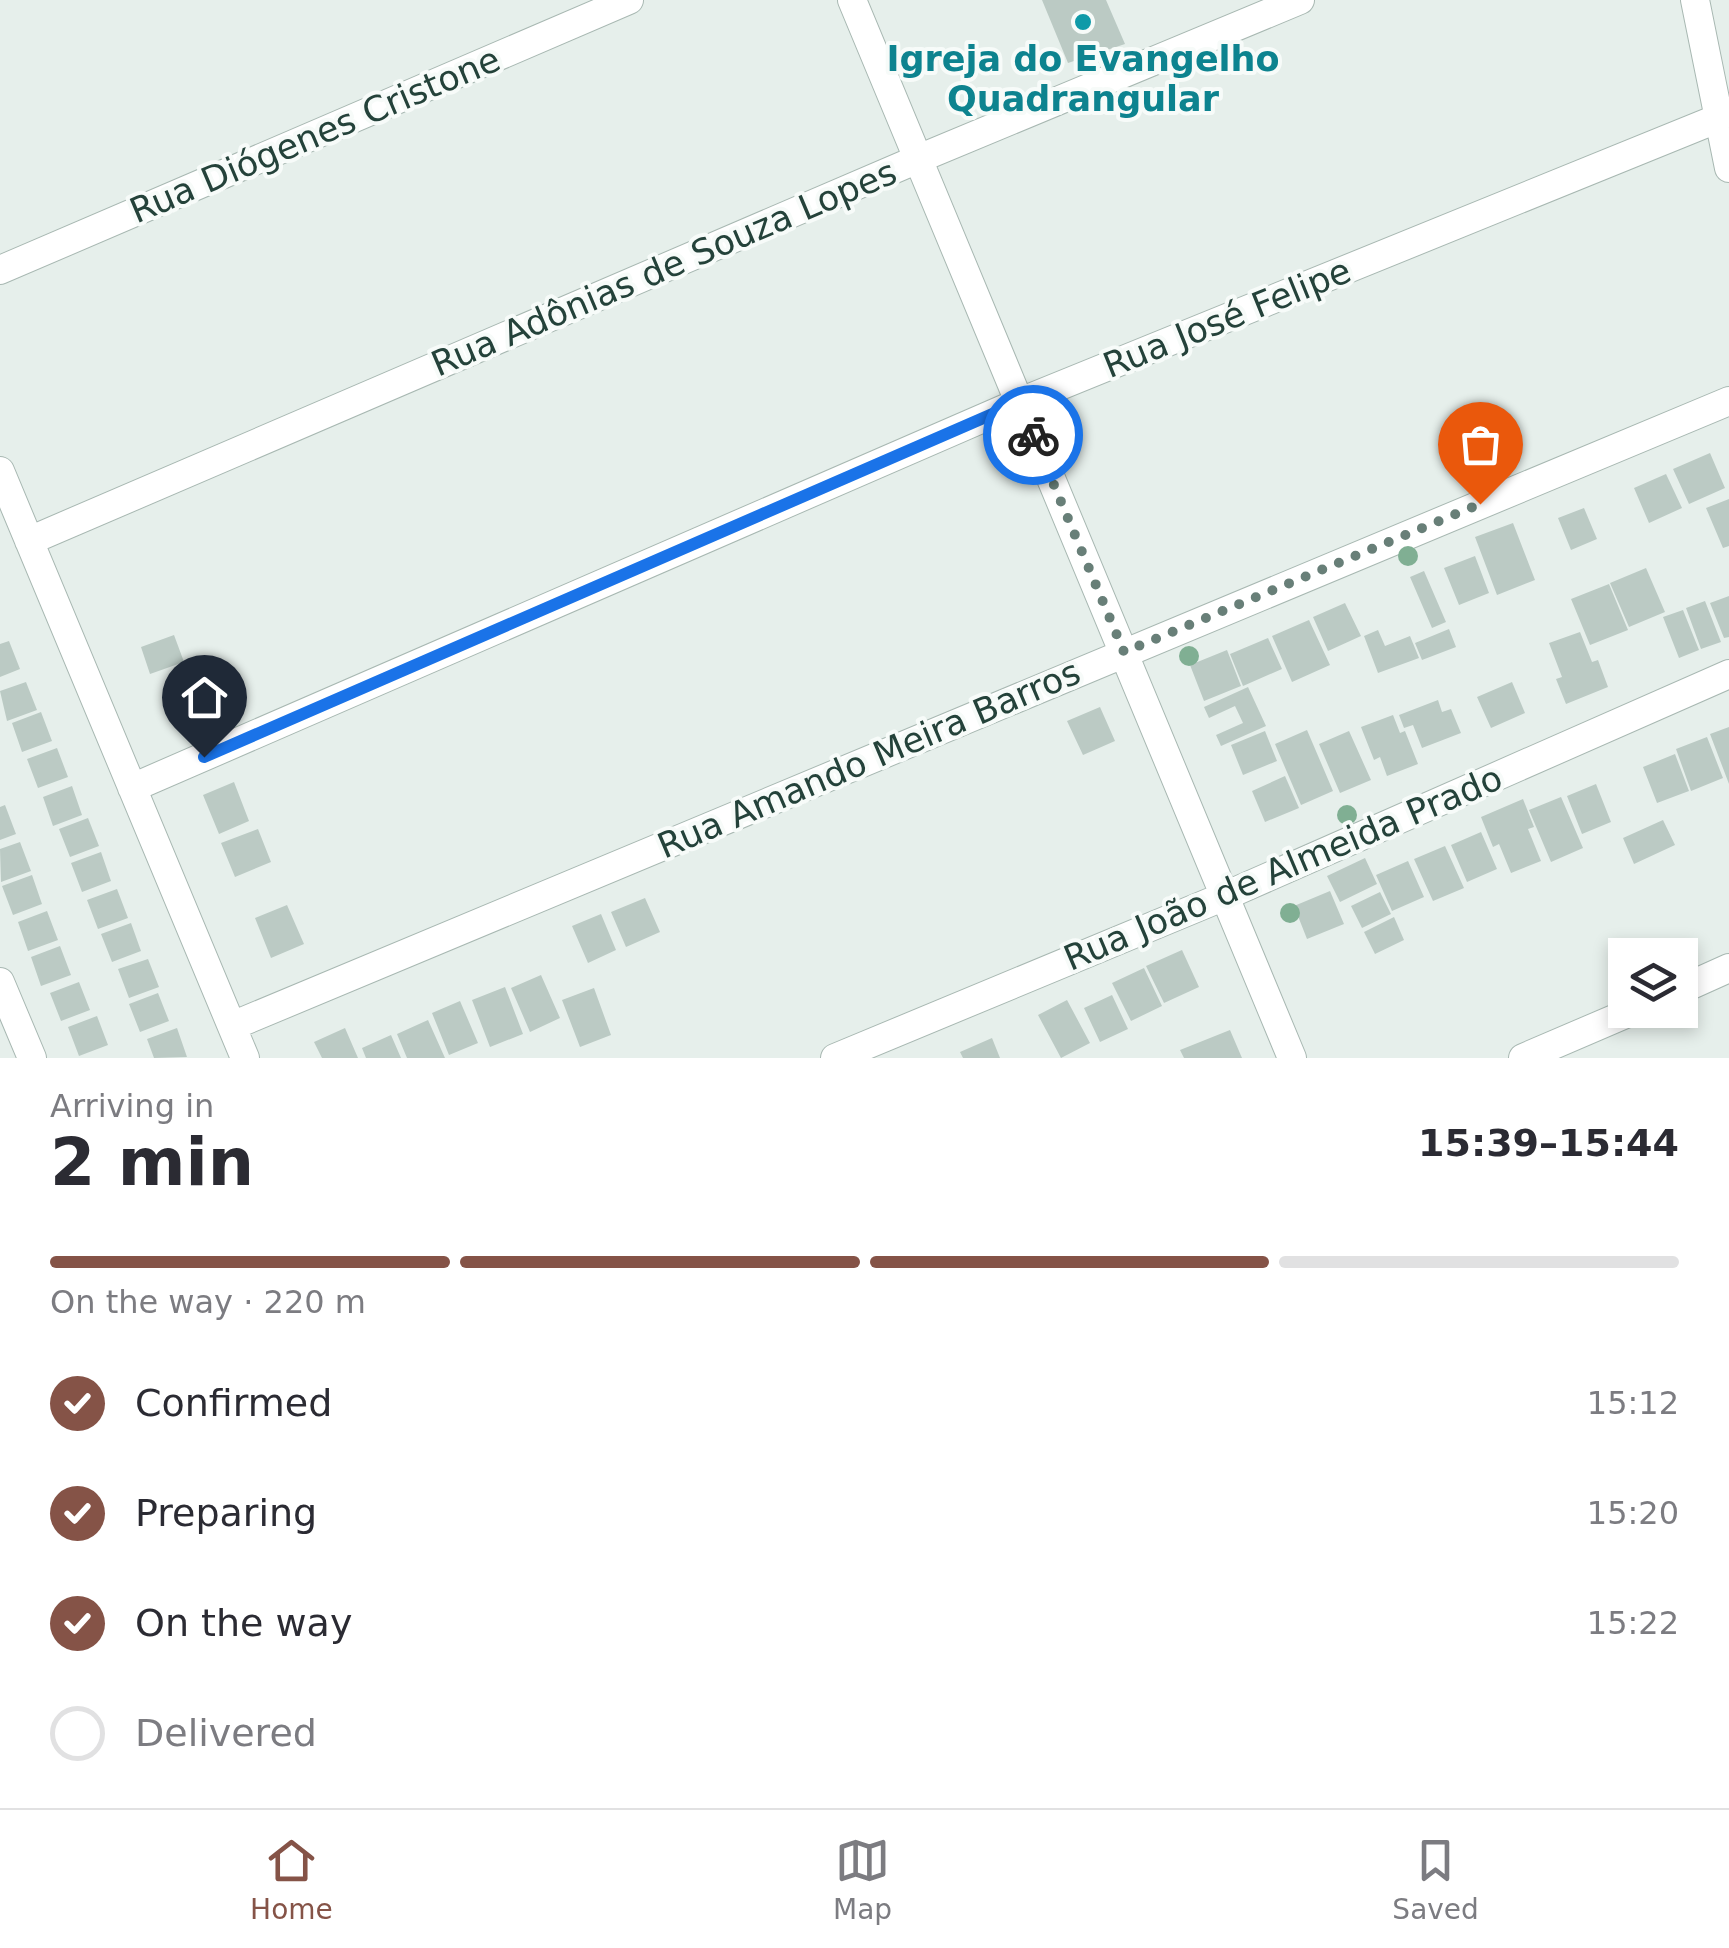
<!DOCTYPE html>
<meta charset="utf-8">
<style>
body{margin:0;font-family:"DejaVu Sans",sans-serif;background:#f7f7f7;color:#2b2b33;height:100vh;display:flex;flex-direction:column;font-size:38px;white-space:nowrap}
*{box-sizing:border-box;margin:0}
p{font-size:32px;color:#7c7c81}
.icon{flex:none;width:55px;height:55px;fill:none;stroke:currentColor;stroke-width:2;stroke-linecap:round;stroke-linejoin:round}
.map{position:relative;height:1058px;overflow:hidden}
.side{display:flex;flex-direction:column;background:#fff;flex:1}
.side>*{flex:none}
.fabs{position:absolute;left:1608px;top:938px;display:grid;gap:20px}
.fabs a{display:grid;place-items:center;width:90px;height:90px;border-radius:0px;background:#fff;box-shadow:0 5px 15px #0003;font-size:50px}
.pin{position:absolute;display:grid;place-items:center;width:85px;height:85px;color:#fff;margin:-102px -42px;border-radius:50% 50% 50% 0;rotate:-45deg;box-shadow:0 0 10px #0007}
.pin .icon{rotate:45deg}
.courier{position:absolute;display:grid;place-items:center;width:100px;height:100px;margin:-50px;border:8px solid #1a73e8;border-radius:50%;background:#fff;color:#222;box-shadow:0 2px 12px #0007}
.summary em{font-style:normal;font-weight:600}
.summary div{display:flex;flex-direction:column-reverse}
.summary{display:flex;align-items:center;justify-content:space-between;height:170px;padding:0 50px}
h1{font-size:65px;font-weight:600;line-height:75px}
.bar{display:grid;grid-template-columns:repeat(4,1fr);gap:15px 10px;align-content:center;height:120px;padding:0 50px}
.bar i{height:12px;border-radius:8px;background:#e1e1e2}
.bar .active{background:#855347}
.bar p{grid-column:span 4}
ol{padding:0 50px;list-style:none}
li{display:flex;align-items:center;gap:30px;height:110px}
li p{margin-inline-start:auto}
li .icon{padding:10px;border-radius:50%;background:#855347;color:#fff;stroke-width:4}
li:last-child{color:#7c7c81}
li i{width:55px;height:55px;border:5px solid #e1e1e2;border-radius:50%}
.dock{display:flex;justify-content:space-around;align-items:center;height:140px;border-top:2px solid #e1e1e2;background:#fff;font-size:28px;color:#7c7c81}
.dock a{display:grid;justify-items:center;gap:5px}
.dock .active{color:#855347}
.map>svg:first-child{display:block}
.building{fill:#bbcac4}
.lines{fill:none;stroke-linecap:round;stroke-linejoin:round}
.minor-casing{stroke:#a8b8b2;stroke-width:30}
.minor{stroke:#fff;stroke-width:28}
.tree{fill:#80af93}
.done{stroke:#687f78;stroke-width:10;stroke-dasharray:0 18}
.route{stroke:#1a73e8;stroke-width:12}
.culture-dot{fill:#0f9aa8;stroke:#f7fbf9;stroke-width:4}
.labels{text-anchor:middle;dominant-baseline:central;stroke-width:8;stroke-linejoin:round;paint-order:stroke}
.culture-label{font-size:35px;font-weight:bold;fill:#0d838f;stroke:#f7fbf9}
.street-label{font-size:35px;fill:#24423a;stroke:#f7fbf9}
</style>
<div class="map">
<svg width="1729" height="1058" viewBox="0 0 1729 1058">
<rect width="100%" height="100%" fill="#e6efeb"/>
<path class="building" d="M1042,0H1106L1125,44L1068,63Z
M1710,453L1725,488L1689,504L1673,469Z
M1666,474L1682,508L1649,523L1634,488Z
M1729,499V546L1723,548L1706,508Z
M1584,508L1597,539L1571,550L1558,518Z
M1513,523L1535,580L1497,595L1475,537Z
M1475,556L1489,593L1459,605L1444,568Z
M1646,568L1665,612L1629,627L1610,583Z
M1424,571L1446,622L1432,628L1410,577Z
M1609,584L1628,630L1590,645L1571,599Z
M1729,596V637L1724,638L1710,603Z
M1705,601L1721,642L1701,649L1686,608Z
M1345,603L1361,636L1328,651L1313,617Z
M1683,610L1699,650L1679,658L1663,617Z
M1309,620L1330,665L1292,682L1272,636Z
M1449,629L1456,647L1422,660L1415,643Z
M1378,630L1385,646L1410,636L1419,658L1378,673L1364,636Z
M1580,632L1592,662L1598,660L1608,687L1566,704L1556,679L1562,677L1549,643Z
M174,635L184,662L150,674L141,647Z
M1268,638L1282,669L1243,686L1230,654Z
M9,641L20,669L0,677V644Z
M1227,650L1241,686L1204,701L1190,665Z
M26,682L37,710L7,721L0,691Z
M1512,682L1525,713L1491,728L1477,697Z
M1248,687L1266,726L1221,746L1216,735L1243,723L1235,706L1209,718L1204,707Z
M1438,700L1442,712L1451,709L1461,733L1422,748L1413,725L1404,728L1399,715Z
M1100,707L1115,741L1083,755L1067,721Z
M41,712L52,741L22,752L12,723Z
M1393,715L1400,733L1405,731L1418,764L1387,776L1380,757L1374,760L1361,727Z
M1729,727V784L1710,734Z
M1307,730L1333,791L1301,805L1275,744Z
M1265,731L1277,761L1243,775L1231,745Z
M1349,731L1371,780L1340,793L1319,744Z
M1707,737L1723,778L1691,791L1676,749Z
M57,748L68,777L38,788L27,759Z
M1675,754L1689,791L1657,803L1643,767Z
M1285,776L1299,808L1265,822L1252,791Z
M234,782L249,821L219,834L203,795Z
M1596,784L1611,822L1582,834L1567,796Z
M72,786L82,815L53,826L43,797Z
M1561,797L1583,848L1551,862L1529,810Z
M1523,799L1534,827L1528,829L1541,861L1511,873L1499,844L1493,847L1481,817Z
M5,805L16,834L0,840V807Z
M88,818L99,846L70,857L59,829Z
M1663,820L1675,845L1634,864L1623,838Z
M258,829L271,862L235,877L221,843Z
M1481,832L1497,869L1467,882L1451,845Z
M20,842L31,871L1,882L0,849Z
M1445,846L1464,888L1433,901L1414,859Z
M101,852L111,881L82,892L71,863Z
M1365,858L1377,884L1340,902L1327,876Z
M1408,861L1424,897L1392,911L1376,875Z
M32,875L42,904L13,915L2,886Z
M117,889L128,918L98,929L87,900Z
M1330,891L1344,924L1307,939L1294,906Z
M1380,892L1391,914L1362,928L1351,906Z
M645,898L660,932L626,947L611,912Z
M287,905L304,944L271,958L255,918Z
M47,911L58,940L28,951L18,922Z
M601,914L616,950L588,963L572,926Z
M1394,917L1404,940L1375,954L1364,932Z
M131,923L141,951L112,962L101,934Z
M60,946L71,975L41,986L31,957Z
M1182,950L1199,987L1164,1003L1146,966Z
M148,959L159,987L129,998L118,969Z
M1144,968L1162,1006L1131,1021L1112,983Z
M541,975L560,1018L530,1032L511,988Z
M79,982L90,1010L61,1021L50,993Z
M505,987L523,1034L490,1047L472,1000Z
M594,988L611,1035L580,1047L562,1000Z
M158,993L169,1021L140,1032L129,1004Z
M1112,995L1128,1029L1100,1042L1084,1008Z
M1067,1000L1090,1043L1061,1058L1038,1015Z
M460,1001L478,1043L449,1055L432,1013Z
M97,1016L108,1045L79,1056L68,1027Z
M428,1020L445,1058H407L397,1034Z
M177,1028L187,1057L154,1058L147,1039Z
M345,1028L358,1058H322L314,1042Z
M1230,1030L1242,1058H1184L1180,1050Z
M391,1035L401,1058H366L362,1048Z
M992,1038L1000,1058H963L960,1052Z"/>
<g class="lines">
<g class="minor-casing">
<path id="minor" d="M852,0L1292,1058
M1695,0L1729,168
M0,270L629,0
M0,471L245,1058
M29,541L918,159L1300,0
M132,788L1020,402L1719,118
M0,982L32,1058
M1680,990L1729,968
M232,1026L1729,401
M835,1058L1225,896L1729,674
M1523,1058L1635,1010"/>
</g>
<use href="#minor" class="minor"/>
</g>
<g class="tree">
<circle cx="1408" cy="556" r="10"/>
<circle cx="1189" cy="656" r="10"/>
<circle cx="1347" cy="815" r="10"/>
<circle cx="1290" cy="913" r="10"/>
</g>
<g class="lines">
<path class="done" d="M1033,435L1124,652L1480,504"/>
<path class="route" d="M204,757L1020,402L1033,435"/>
</g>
<circle class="culture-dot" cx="1083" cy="22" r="10"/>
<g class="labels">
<g class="culture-label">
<text x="1083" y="59">Igreja do Evangelho<tspan x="1083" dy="40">Quadrangular</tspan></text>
</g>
<g class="street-label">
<text transform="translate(315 135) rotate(-23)">Rua Diógenes Cristone</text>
<text transform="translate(664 268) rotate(-23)">Rua Adônias de Souza Lopes</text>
<text transform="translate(1227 318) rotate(-22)">Rua José Felipe</text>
<text transform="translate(869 759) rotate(-23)">Rua Amando Meira Barros</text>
<text transform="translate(1283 868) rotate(-23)">Rua João de Almeida Prado</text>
</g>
</g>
</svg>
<div class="fabs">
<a><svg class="icon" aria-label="layers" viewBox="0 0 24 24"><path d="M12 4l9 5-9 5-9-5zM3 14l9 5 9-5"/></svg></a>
</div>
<div class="pin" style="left:1480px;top:504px;background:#ea580c"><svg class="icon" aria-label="bag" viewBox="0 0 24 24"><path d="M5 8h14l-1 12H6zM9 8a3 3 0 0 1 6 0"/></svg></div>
<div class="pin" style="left:204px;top:757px;background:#1f2937"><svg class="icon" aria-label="home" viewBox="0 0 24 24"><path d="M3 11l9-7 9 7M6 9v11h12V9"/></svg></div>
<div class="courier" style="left:1033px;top:435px"><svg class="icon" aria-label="bike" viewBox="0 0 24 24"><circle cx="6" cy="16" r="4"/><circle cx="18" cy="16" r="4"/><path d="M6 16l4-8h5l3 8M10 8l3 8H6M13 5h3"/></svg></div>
</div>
<section class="side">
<div class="summary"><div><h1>2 min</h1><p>Arriving in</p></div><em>15:39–15:44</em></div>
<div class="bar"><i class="active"></i><i class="active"></i><i class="active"></i><i></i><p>On the way · 220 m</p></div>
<ol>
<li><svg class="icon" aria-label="check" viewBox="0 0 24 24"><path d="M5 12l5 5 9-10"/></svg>Confirmed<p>15:12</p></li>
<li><svg class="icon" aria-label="check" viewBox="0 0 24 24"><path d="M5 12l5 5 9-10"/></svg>Preparing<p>15:20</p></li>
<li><svg class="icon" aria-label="check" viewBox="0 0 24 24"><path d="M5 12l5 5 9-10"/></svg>On the way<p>15:22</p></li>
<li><i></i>Delivered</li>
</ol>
</section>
<nav class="dock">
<a class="active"><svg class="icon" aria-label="home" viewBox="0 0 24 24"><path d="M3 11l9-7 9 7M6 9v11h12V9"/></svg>Home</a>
<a><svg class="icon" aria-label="map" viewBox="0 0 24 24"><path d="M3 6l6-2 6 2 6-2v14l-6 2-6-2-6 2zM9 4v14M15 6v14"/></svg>Map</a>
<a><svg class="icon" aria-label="saved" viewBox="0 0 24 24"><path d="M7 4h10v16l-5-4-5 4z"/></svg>Saved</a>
</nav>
